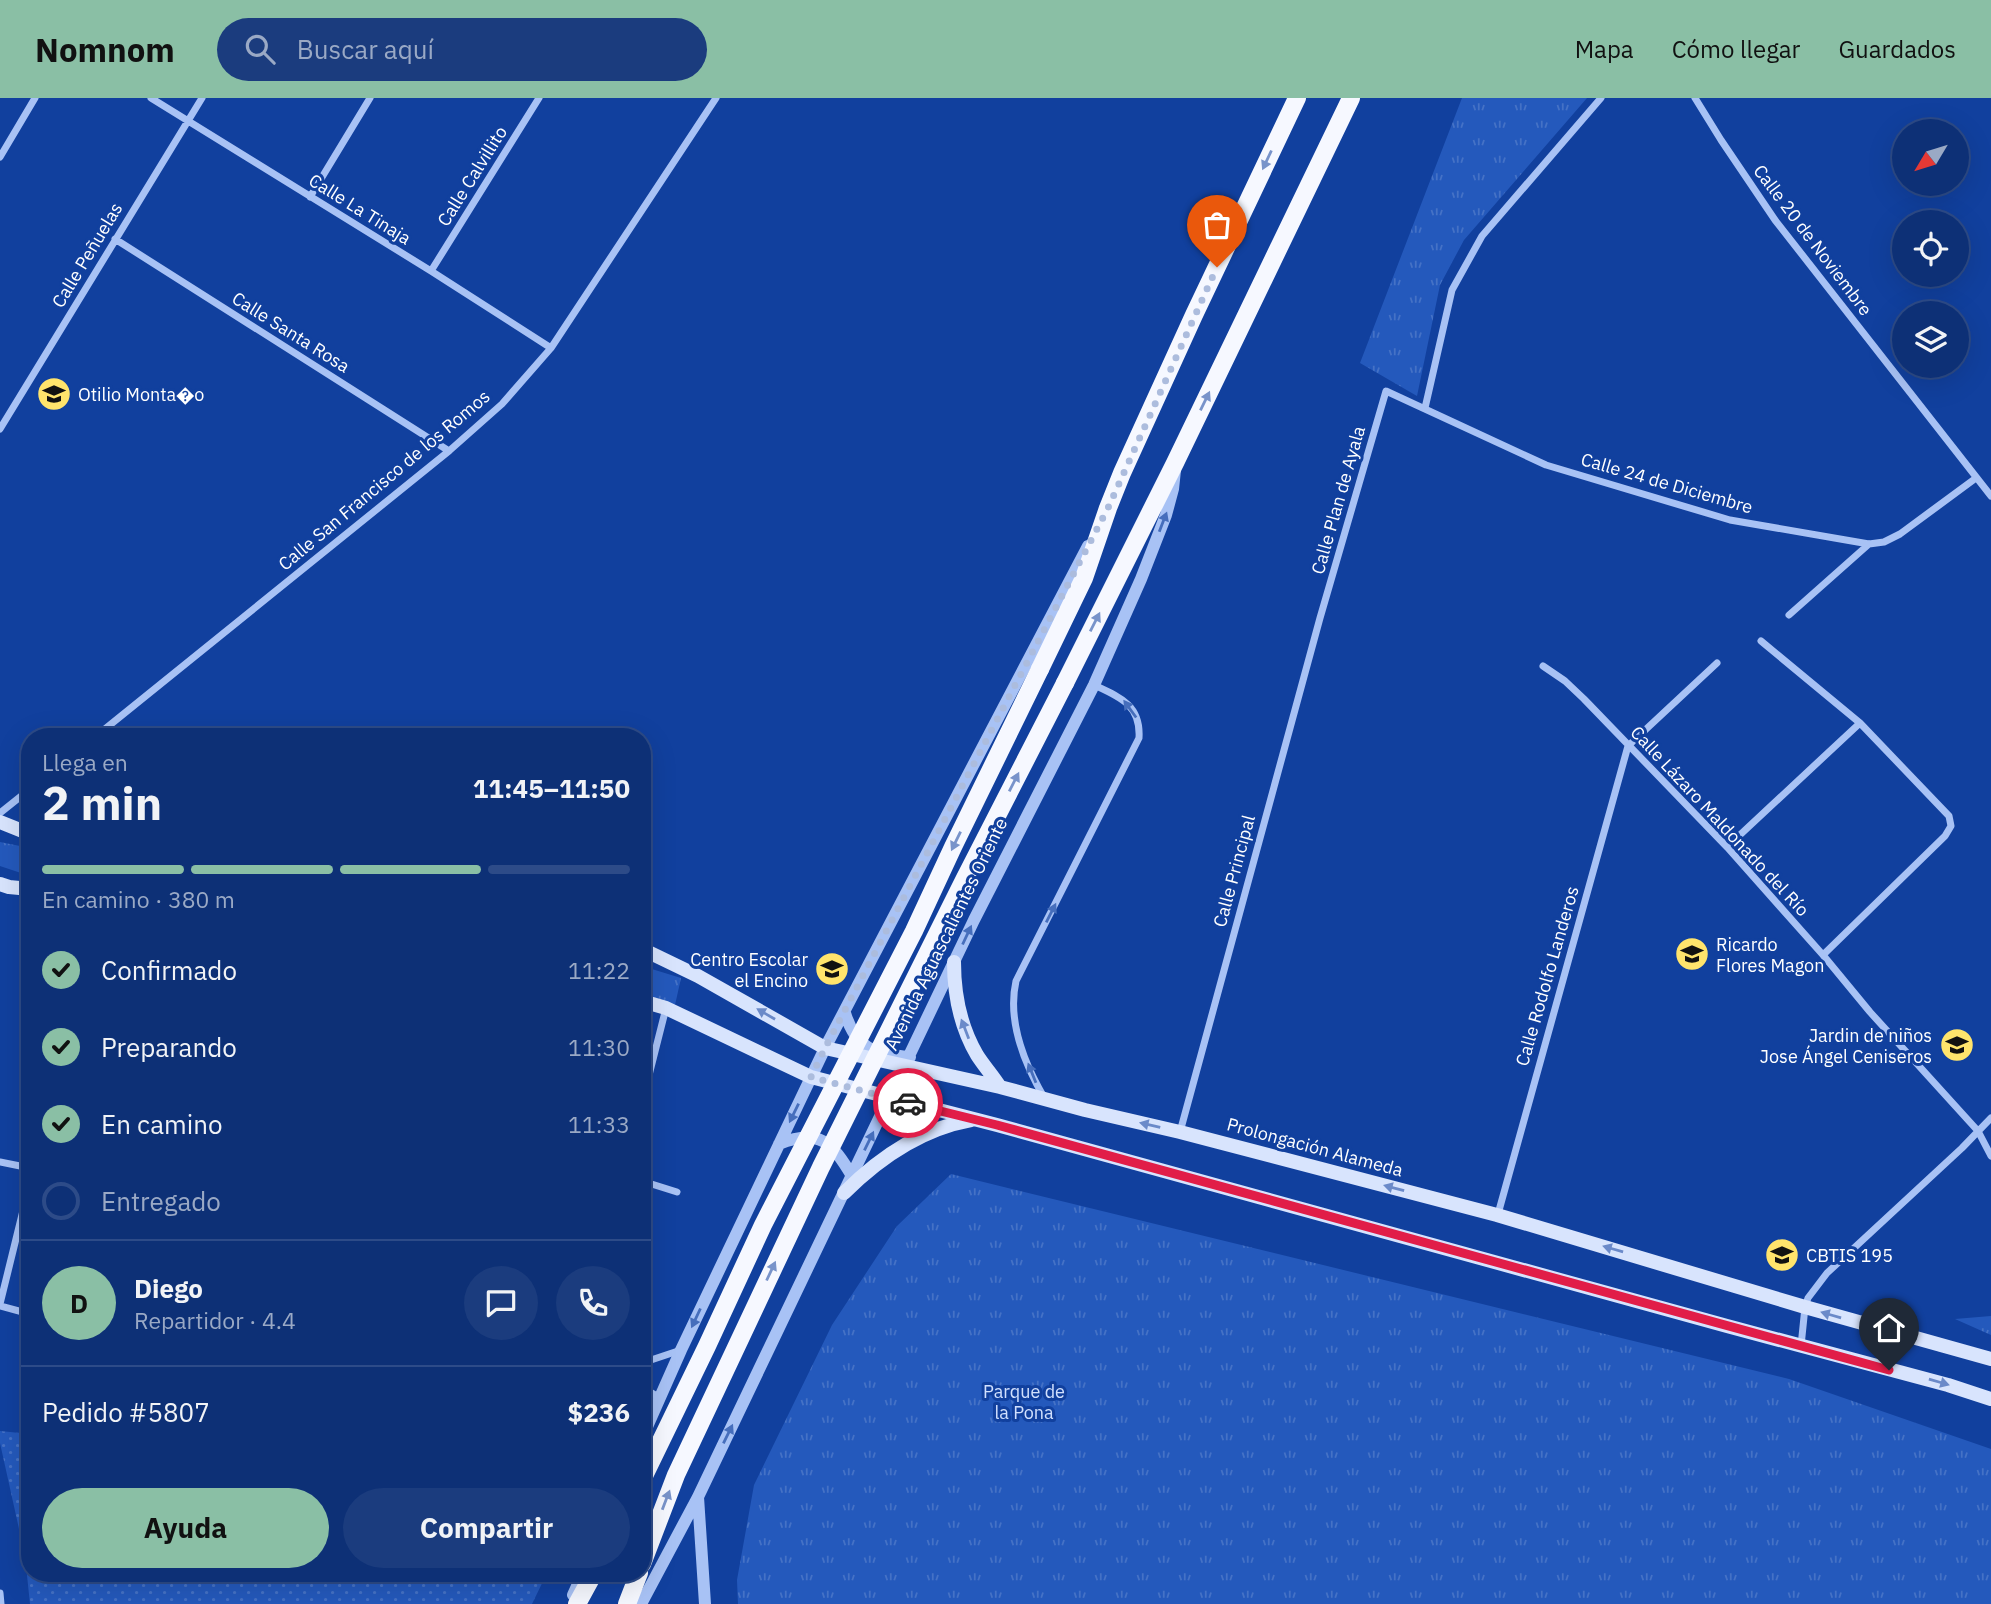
<!DOCTYPE html>
<html lang="es">
<meta charset="utf-8">
<style>
body{margin:0;font-family:"IBM Plex Sans",sans-serif;background:#1b3c7e;color:#f1f3f6;height:100vh;display:flex;flex-direction:column;font-size:26px;white-space:nowrap}
*{box-sizing:border-box;margin:0}
p{font-size:23px;color:#9aa9c5}
.icon{flex:none;width:38px;height:38px;fill:none;stroke:currentColor;stroke-width:2;stroke-linecap:round;stroke-linejoin:round}
.map{position:relative;flex:1;overflow:hidden}
.sheet{position:absolute;left:21px;top:630px;width:630px;height:854px;display:flex;flex-direction:column;background:#0d3076;border-radius:28px;box-shadow:0 7px 28px #0002,0 0 0 2px #2d4b88}
.sheet>*{flex:none}
.needle{width:46px;rotate:232deg}
.fabs{position:absolute;left:1892px;top:21px;display:grid;gap:14px}
.fabs a{display:grid;place-items:center;width:77px;height:77px;border-radius:50%;background:#0d3076;box-shadow:0 7px 28px #0002,0 0 0 2px #2d4b88;font-size:35px}
.pin{position:absolute;display:grid;place-items:center;width:60px;height:60px;color:#fff;margin:-72px -30px;border-radius:50% 50% 50% 0;rotate:-45deg;box-shadow:0 0 7px #0007}
.pin .icon{rotate:45deg}
.courier{position:absolute;display:grid;place-items:center;width:70px;height:70px;margin:-35px;border:5px solid #e11d48;border-radius:50%;background:#fff;color:#222;box-shadow:0 2px 9px #0007}
.headline em{font-style:normal;font-weight:700}
.headline div{display:flex;flex-direction:column-reverse}
.headline{display:flex;align-items:center;justify-content:space-between;height:119px;padding:0 21px}
h1{font-size:46px;font-weight:700;line-height:52px}
.bar{display:grid;grid-template-columns:repeat(4,1fr);gap:10px 7px;align-content:center;height:84px;padding:0 21px}
.bar i{height:9px;border-radius:5px;background:#2d4b88}
.bar .active{background:#8abfa5}
.bar p{grid-column:span 4}
.line{display:flex;align-items:center;gap:18px;padding:0 21px;border-top:2px solid #2d4b88}
.line div{flex:1}
.round{display:grid;place-items:center;flex:none;width:74px;height:74px;border-radius:37px;background:#1b3c7e}
ol{padding:0 21px;list-style:none}
li{display:flex;align-items:center;gap:21px;height:77px}
li p{margin-inline-start:auto}
li .icon{padding:7px;border-radius:50%;background:#8abfa5;color:#111;stroke-width:4}
li:last-child{color:#9aa9c5}
li i{width:38px;height:38px;border:4px solid #2d4b88;border-radius:50%}
.cta{display:flex;gap:14px;margin-top:auto;padding:14px 21px}
.cta a{flex:1;height:80px;border-radius:42px;background:#8abfa5;color:#111;font-size:28px;font-weight:700;line-height:80px;text-align:center}
.cta a+a{background:#1b3c7e;color:#f1f3f6}
header{display:flex;align-items:center;gap:42px;box-sizing:border-box;height:98px;padding:0 35px;background:#8abfa5;color:#111}
header strong{font-size:33px}
nav{display:flex;gap:38px;margin-inline-start:auto;font-size:24px}
.search{width:490px;height:63px;background:#1b3c7e;display:flex;align-items:center;gap:18px;box-sizing:border-box;padding:0 24px;border-radius:38px;color:#9aa9c5;font-size:26px}
.map>svg:first-child{display:block}
.grass{fill:url(#grass-dots)}
.park{fill:url(#park-tufts)}
.lines{fill:none;stroke-linecap:round;stroke-linejoin:round}
.minor{stroke:#a8c2f5;stroke-width:7}
.tertiary{stroke:#a8c2f5;stroke-width:12}
.secondary{stroke:#d8e4fd;stroke-width:14}
.primary{stroke:#f6f8ff;stroke-width:18}
.primary-bridge{stroke:#f6f8ff;stroke-width:18}
.oneway{fill:#7893ca}
.oneway2{fill:#466ebc}
.oneway3{fill:#6b8ac9}
.done{stroke:#acbcdd;stroke-width:7;stroke-dasharray:0 12.6}
.route{stroke:#e11d48;stroke-width:9}
.labels{text-anchor:middle;dominant-baseline:central;stroke-width:6;stroke-linejoin:round;paint-order:stroke}
.street-label{font-size:18px;fill:#fff;stroke:#11409e}
.poi-label{font-size:18px;fill:#fff;stroke:#11409e;text-anchor:start}
.park-label{font-size:18px;fill:#d1e0fe;stroke:#11409e}
</style>
<header>
<strong>Nomnom</strong>
<div class="search"><svg class="icon" aria-label="search" viewBox="0 0 24 24"><circle cx="10" cy="10" r="6"/><path d="M15 15l6 6"/></svg>Buscar aquí</div>
<nav><a>Mapa</a><a>Cómo llegar</a><a>Guardados</a></nav>
</header>
<div class="map">
<svg width="1991" height="1506" viewBox="0 0 1991 1506">
<defs>
<pattern id="grass-dots" width="8" height="8" patternUnits="userSpaceOnUse" patternTransform="scale(1.75)"><rect width="8" height="8" fill="#2459bc"/><path d="M2 2h.1M6 6h.1" fill="none" stroke="#4572c6" stroke-width="1.8" stroke-linecap="round"/></pattern>
<pattern id="park-tufts" width="24" height="20" patternUnits="userSpaceOnUse" patternTransform="scale(1.75)"><rect width="24" height="20" fill="#2459bc"/><path d="M3 7l-1-3M5 7V3M7 7l1-3M15 17l-1-3M17 17v-4M19 17l1-3" fill="none" stroke="#4572c6"/></pattern>
</defs>
<rect width="100%" height="100%" fill="#11409e"/>
<path class="grass" d="M0,1333L30,1336V1475H547L532,1506H30L25,1458L0,1345Z"/>
<path class="park" d="M1462,0H1587L1464,142L1440,187L1417,298L1360,265Z
M0,744L30,750V778L0,768Z
M642,868L681,880L675,907L642,898Z
M951,1076L1789,1281L1991,1351V1506H738L737,1482L754,1387L832,1227L897,1128Z
M1991,1218V1237L1955,1221Z"/>
<g class="lines">
<path class="minor" d="M151,0L431,173L551,250
M1695,0L1721,42L1775,122L1991,398
M0,59L35,0
M310,99L370,0
M115,141L449,353
M431,173L539,0
M1425,310L1452,192L1482,138L1601,0
M0,331L202,0
M1789,517L1869,446
M1761,543L1860,625L1949,718L1951,728L1945,738L1823,857
M1543,568L1565,583L1584,601L1727,749L1823,857L1870,914L1978,1033L1991,1058
M95,639L449,353L502,306L551,250L716,0
M0,715L30,691
M1727,749L1860,625
M1045,1001C1025,967 1007,923 1016,883L1139,640C1141,607 1120,599 1094,587
M642,1005L666,910
M1180,1034L1320,520L1386,293L1546,367L1730,422L1869,446L1884,444L1900,436L1976,380
M0,1064L30,1070
M642,1083L677,1094
M1498,1116L1628,648L1717,565
M0,1206L30,1084
M0,1208L30,1216
M1801,1248L1805,1209L1808,1200L1827,1175L1962,1050L1991,1020
M642,1265L681,1252
M642,1289L660,1300
M0,1495L1,1506"/>
<path class="tertiary" d="M845,915C856,951 874,956 910,959
M779,1046C819,1030 832,1044 852,1078
M642,1340L681,1252L825,950L1088,448
M698,1399L705,1506
M573,1497L583,1475
M641,1506L698,1399L974,822L1094,587L1141,481L1166,417L1173,391L1175,372"/>
<path class="secondary" d="M0,724L30,736
M0,786L9,789L30,791
M642,851L698,878L825,950L1000,989L1085,1012L1180,1034L1497,1117L1805,1209L1991,1261
M954,864C954,897 960,928 977,957C984,968 993,978 1000,989
M642,903L666,910L811,979L997,1027L1727,1228L1948,1287L1991,1301
M844,1095C879,1060 921,1031 971,1022"/>
<path class="primary" d="M1040,571L1084,480L1108,410L1122,375L1194,217L1297,0
M1065,585L1175,365L1351,0
M577,1506L594,1475
M627,1506L639,1475"/>
<path class="primary-bridge" d="M642,1382L707,1248L763,1127L914,833L953,749L1040,571
M642,1466L676,1377L821,1069L964,782L1065,585"/>
</g>
<defs><path id="oneway-solid" d="M-6-.8H1V-3.2L6.5 0L1 3.2V.8H-6Z" transform="scale(1.75)"/></defs>
<g class="oneway">
<use href="#oneway-solid" transform="translate(1267 62) rotate(115)"/>
<use href="#oneway-solid" transform="translate(1205 303) rotate(-64)"/>
<use href="#oneway-solid" transform="translate(1095 524) rotate(-63)"/>
<use href="#oneway-solid" transform="translate(1014 684) rotate(-63)"/>
<use href="#oneway-solid" transform="translate(956 743) rotate(116)"/>
<use href="#oneway-solid" transform="translate(771 1173) rotate(-65)"/>
<use href="#oneway-solid" transform="translate(666 1402) rotate(-69)"/>
</g>
<g class="oneway2">
<use href="#oneway-solid" transform="translate(1163 424) rotate(-69)"/>
<use href="#oneway-solid" transform="translate(1130 611) rotate(-126)"/>
<use href="#oneway-solid" transform="translate(1051 815) rotate(-63)"/>
<use href="#oneway-solid" transform="translate(967 837) rotate(-65)"/>
<use href="#oneway-solid" transform="translate(1032 975) rotate(-112)"/>
<use href="#oneway-solid" transform="translate(794 1015) rotate(116)"/>
<use href="#oneway-solid" transform="translate(869 1043) rotate(-64)"/>
<use href="#oneway-solid" transform="translate(696 1220) rotate(115)"/>
<use href="#oneway-solid" transform="translate(728 1336) rotate(-64)"/>
</g>
<g class="oneway3">
<use href="#oneway-solid" transform="translate(766 916) rotate(-150)"/>
<use href="#oneway-solid" transform="translate(965 931) rotate(-111)"/>
<use href="#oneway-solid" transform="translate(1150 1027) rotate(-167)"/>
<use href="#oneway-solid" transform="translate(1394 1090) rotate(-165)"/>
<use href="#oneway-solid" transform="translate(1613 1151) rotate(-164)"/>
<use href="#oneway-solid" transform="translate(1831 1217) rotate(-164)"/>
<use href="#oneway-solid" transform="translate(1939 1284) rotate(16)"/>
</g>
<g class="lines">
<path class="done" d="M908,1005L811,979L825,950L1108,410L1217,169"/>
<path class="route" d="M908,1005L997,1027L1889,1272"/>
</g>
<defs>
<g id="school-disc" transform="scale(1.75)"><circle r="9.5" fill="#ffe46c" stroke="#11409e"/><path d="M0-5L7-2L0 1L-7-2ZM-4 1L0 2.5L4 1V4Q0 6-4 4Z" fill="#111"/></g>
<g id="university-disc" transform="scale(1.75)"><circle r="9.5" fill="#ffe46c" stroke="#11409e"/><path d="M0-5L7-2L0 1L-7-2ZM-4 1L0 2.5L4 1V4Q0 6-4 4Z" fill="#111"/></g>
</defs>
<g fill-rule="evenodd">
<use href="#school-disc" x="54" y="296"/>
<use href="#school-disc" x="1692" y="856"/>
<use href="#university-disc" x="832" y="871"/>
<use href="#school-disc" x="1957" y="947"/>
<use href="#school-disc" x="1782" y="1157"/>
</g>
<g class="labels">
<g class="street-label">
<text transform="translate(472 78) rotate(-58)">Calle Calvillito</text>
<text transform="translate(360 111) rotate(32)">Calle La Tinaja</text>
<text transform="translate(1813 142) rotate(53)">Calle 20 de Noviembre</text>
<text transform="translate(87 157) rotate(-59)">Calle Peñuelas</text>
<text transform="translate(291 234) rotate(32)">Calle Santa Rosa</text>
<text transform="translate(384 382) rotate(-40)">Calle San Francisco de los Romos</text>
<text transform="translate(1667 385) rotate(16)">Calle 24 de Diciembre</text>
<text transform="translate(1338 402) rotate(-74)">Calle Plan de Ayala</text>
<text transform="translate(1720 723) rotate(47)">Calle Lázaro Maldonado del Río</text>
<text transform="translate(1234 773) rotate(-75)">Calle Principal</text>
<text transform="translate(946 836) rotate(-64)">Avenida Aguascalientes Oriente</text>
<text transform="translate(1547 878) rotate(-74)">Calle Rodolfo Landeros</text>
<text transform="translate(1315 1049) rotate(15)">Prolongación Alameda</text>
</g>
<g class="poi-label">
<text x="78" y="296">Otilio Monta�o</text>
<text x="1716" y="846">Ricardo<tspan x="1716" dy="21">Flores Magon</tspan></text>
<text x="808" y="861" text-anchor="end">Centro Escolar<tspan x="808" dy="21">el Encino</tspan></text>
<text x="1932" y="937" text-anchor="end">Jardin de niños<tspan x="1932" dy="21">Jose Ángel Ceniseros</tspan></text>
<text x="1806" y="1157">CBTIS 195</text>
</g>
<g class="park-label">
<text x="1024" y="1293">Parque de<tspan x="1024" dy="21">la Pona</tspan></text>
</g>
</g>
</svg>
<div class="fabs">
<a><svg class="needle" viewBox="-14 -14 28 28"><path d="M0-13l5 13h-10z" fill="#e53935"/><path d="M0 13l5-13h-10z" fill="#9aa9c5"/></svg></a>
<a><svg class="icon" aria-label="locate" viewBox="0 0 24 24"><circle cx="12" cy="12" r="6"/><path d="M12 2v4M12 18v4M2 12h4M18 12h4"/></svg></a>
<a><svg class="icon" aria-label="layers" viewBox="0 0 24 24"><path d="M12 4l9 5-9 5-9-5zM3 14l9 5 9-5"/></svg></a>
</div>
<div class="pin" style="left:1217px;top:169px;background:#ea580c"><svg class="icon" aria-label="bag" viewBox="0 0 24 24"><path d="M5 8h14l-1 12H6zM9 8a3 3 0 0 1 6 0"/></svg></div>
<div class="pin" style="left:1889px;top:1272px;background:#1f2937"><svg class="icon" aria-label="home" viewBox="0 0 24 24"><path d="M3 11l9-7 9 7M6 9v11h12V9"/></svg></div>
<div class="courier" style="left:908px;top:1005px"><svg class="icon" aria-label="car" viewBox="0 0 24 24"><path d="M5 17H2v-5l4-1 3-4h7l3 4 3 1v5h-3M9 17h6M6 11h13"/><circle cx="7" cy="17" r="2"/><circle cx="17" cy="17" r="2"/></svg></div>
<section class="sheet">
<div class="headline"><div><h1>2 min</h1><p>Llega en</p></div><em>11:45–11:50</em></div>
<div class="bar"><i class="active"></i><i class="active"></i><i class="active"></i><i></i><p>En camino · 380 m</p></div>
<ol>
<li><svg class="icon" aria-label="check" viewBox="0 0 24 24"><path d="M5 12l5 5 9-10"/></svg>Confirmado<p>11:22</p></li>
<li><svg class="icon" aria-label="check" viewBox="0 0 24 24"><path d="M5 12l5 5 9-10"/></svg>Preparando<p>11:30</p></li>
<li><svg class="icon" aria-label="check" viewBox="0 0 24 24"><path d="M5 12l5 5 9-10"/></svg>En camino<p>11:33</p></li>
<li><i></i>Entregado</li>
</ol>
<div class="line" style="height:126px"><b class="round" style="background:#8abfa5;color:#111">D</b><div><b>Diego</b><p>Repartidor · 4.4</p></div><a class="round"><svg class="icon" aria-label="chat" viewBox="0 0 24 24"><path d="M4 5h16v11H9l-5 4z"/></svg></a><a class="round"><svg class="icon" aria-label="phone" viewBox="0 0 24 24"><path d="M5 4h4l2 5-3 2q2 4 5 5l2-3 5 2v4C11 20 4 13 5 4z"/></svg></a></div>
<div class="line" style="height:91px"><div>Pedido #5807</div><b>$236</b></div>
<div class="cta"><a>Ayuda</a><a>Compartir</a></div>
</section>
</div>
